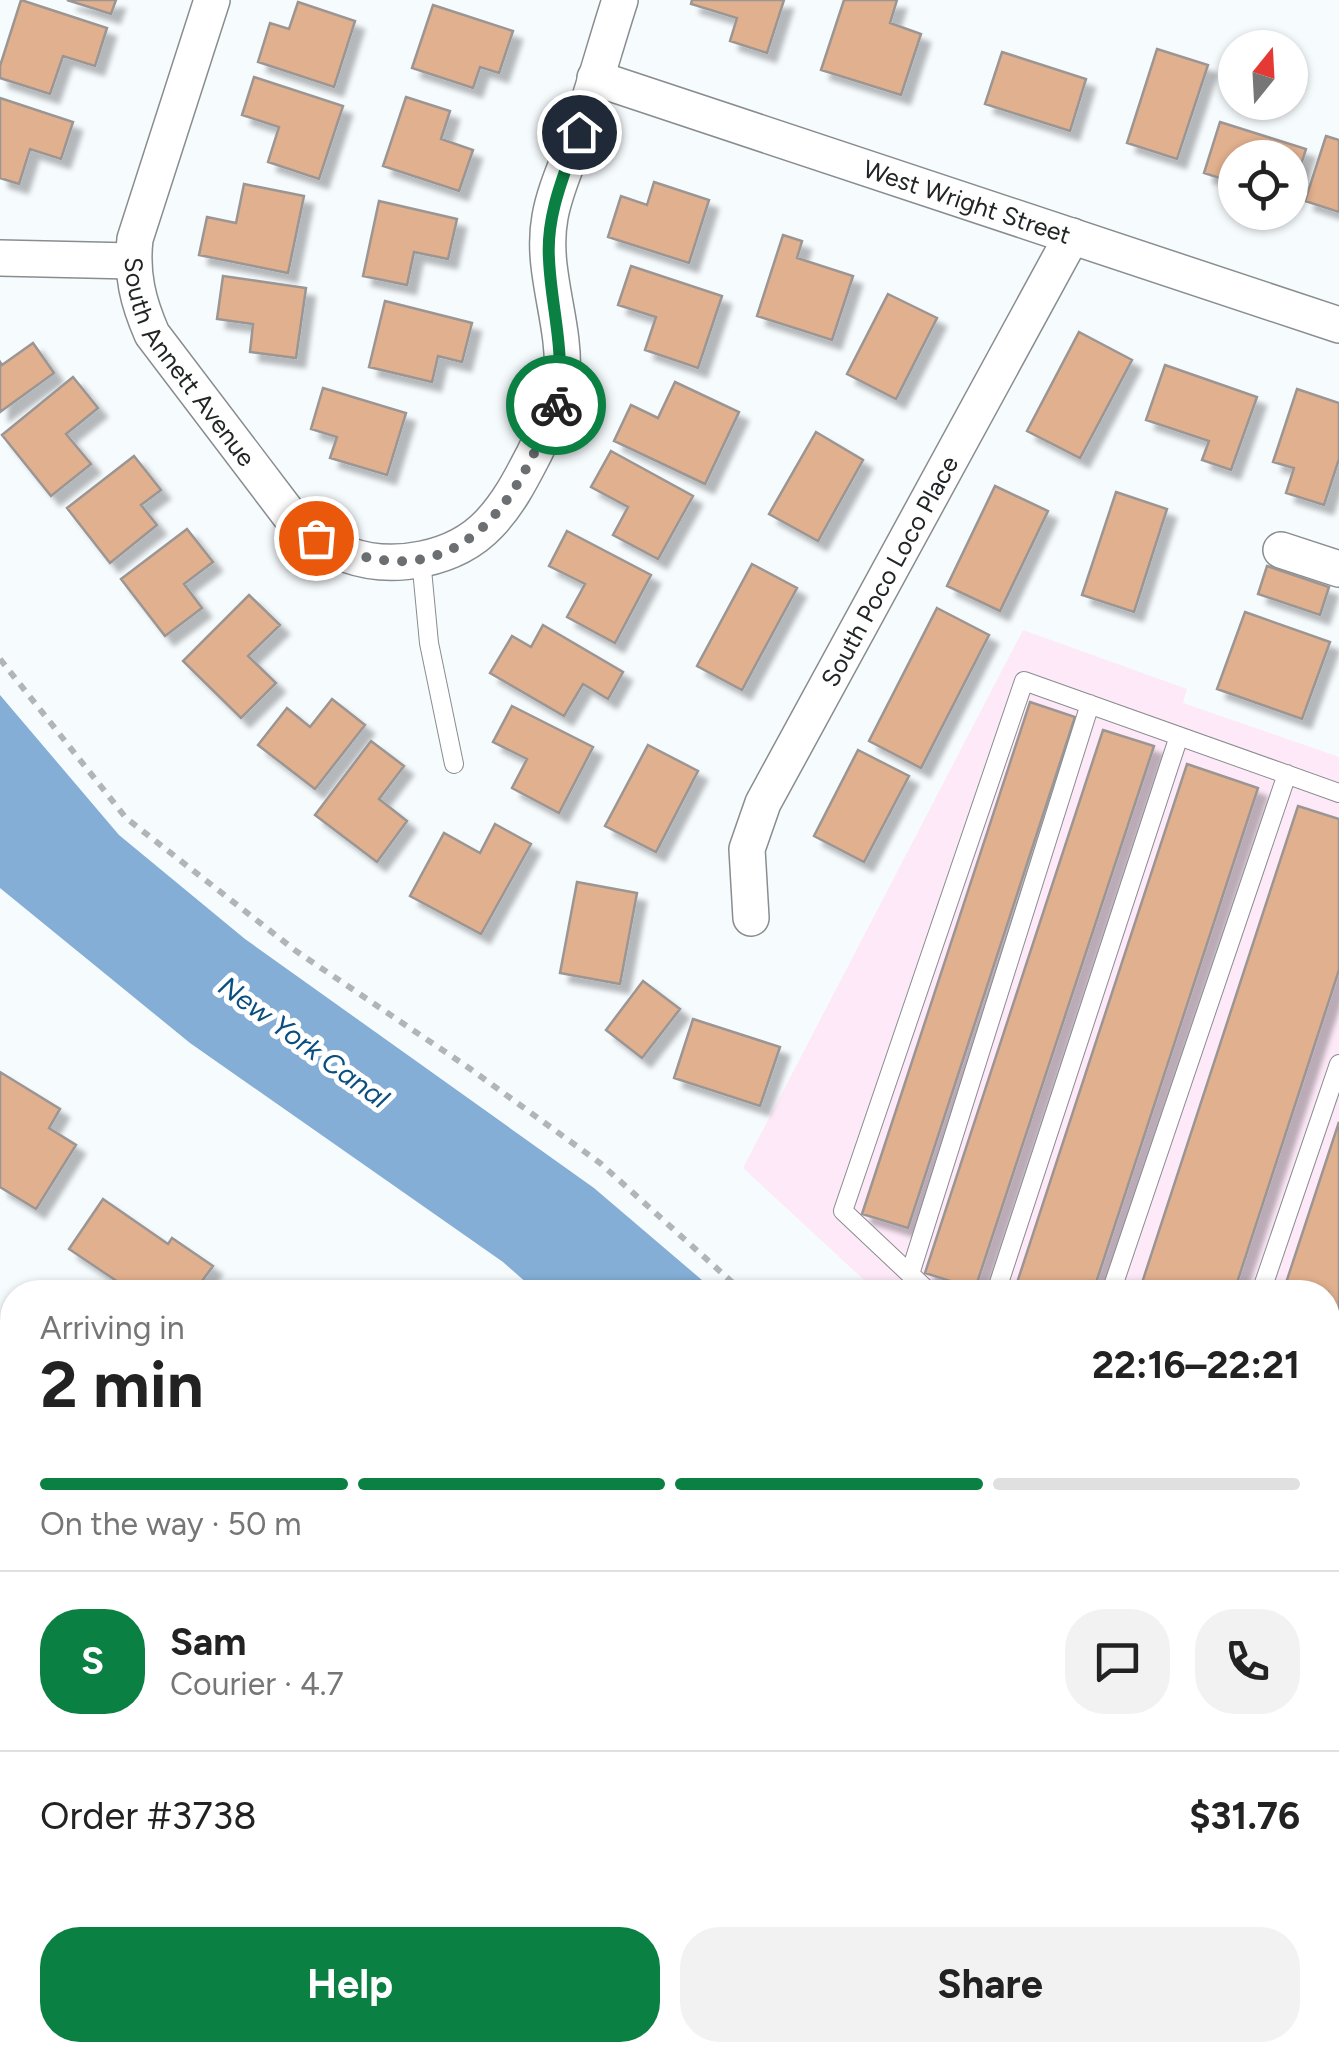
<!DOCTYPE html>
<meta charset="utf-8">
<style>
body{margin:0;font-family:Figtree,sans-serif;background:#f2f2f2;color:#222;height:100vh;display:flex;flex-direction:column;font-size:38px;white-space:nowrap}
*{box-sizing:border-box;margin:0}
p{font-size:32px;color:#767676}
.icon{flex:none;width:55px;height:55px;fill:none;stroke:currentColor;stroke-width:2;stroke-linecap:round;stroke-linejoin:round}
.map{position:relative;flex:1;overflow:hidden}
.drawer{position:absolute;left:0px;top:1280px;width:1340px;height:782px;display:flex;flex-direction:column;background:#fff;border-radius:40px 40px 0 0;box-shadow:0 2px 8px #0004}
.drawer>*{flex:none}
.needle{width:65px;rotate:18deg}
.buttons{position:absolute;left:1218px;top:30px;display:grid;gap:20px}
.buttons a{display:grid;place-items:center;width:90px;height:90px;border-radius:50%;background:#fff;box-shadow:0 2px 8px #0004;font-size:50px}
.pin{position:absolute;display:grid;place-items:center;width:85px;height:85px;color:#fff;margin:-42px;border:5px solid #fff;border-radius:50%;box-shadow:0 2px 10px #0007}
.courier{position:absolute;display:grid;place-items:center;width:100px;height:100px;margin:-50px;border:8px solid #0b8043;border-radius:50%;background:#fff;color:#222;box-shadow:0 2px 12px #0007}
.head em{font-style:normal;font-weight:700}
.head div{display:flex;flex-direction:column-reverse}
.head{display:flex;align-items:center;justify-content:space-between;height:170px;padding:0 40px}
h1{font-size:65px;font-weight:700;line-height:75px}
.bar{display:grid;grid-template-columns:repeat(4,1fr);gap:15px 10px;align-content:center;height:120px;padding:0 40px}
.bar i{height:12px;border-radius:8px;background:#e0e0e0}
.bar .selected{background:#0b8043}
.bar p{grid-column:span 4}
.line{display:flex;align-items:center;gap:25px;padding:0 40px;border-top:2px solid #e0e0e0}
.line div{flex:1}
.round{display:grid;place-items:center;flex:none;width:105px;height:105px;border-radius:40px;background:#f2f2f2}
.action{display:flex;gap:20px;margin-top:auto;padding:20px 40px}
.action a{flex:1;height:115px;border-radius:40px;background:#0b8043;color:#fff;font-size:40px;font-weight:700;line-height:115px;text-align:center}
.action a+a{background:#f2f2f2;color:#222}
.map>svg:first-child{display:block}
.industrial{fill:#fee9f8}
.water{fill:#84aed5}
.building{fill:#e1b08e;stroke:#9b9694;stroke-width:2.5;filter:url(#shadow)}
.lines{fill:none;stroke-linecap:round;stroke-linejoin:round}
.service-casing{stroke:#898d90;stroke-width:20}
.minor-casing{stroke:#898d90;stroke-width:38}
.path{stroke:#b1b5b8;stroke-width:6;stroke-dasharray:8 8;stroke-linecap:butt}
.service{stroke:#fff;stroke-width:18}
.minor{stroke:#fff;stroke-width:35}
.done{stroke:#6c6f71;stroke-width:10;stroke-dasharray:0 18}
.route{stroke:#0b8043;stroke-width:12}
.labels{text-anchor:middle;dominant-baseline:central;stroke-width:10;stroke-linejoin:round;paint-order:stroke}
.street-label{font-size:25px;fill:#222425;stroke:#fff}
.water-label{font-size:28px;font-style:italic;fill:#0b4f80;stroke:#fff}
</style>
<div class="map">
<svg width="1339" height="2061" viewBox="0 0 1339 2061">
<defs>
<filter id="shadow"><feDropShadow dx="9" dy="9" stdDeviation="2.5" flood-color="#0004"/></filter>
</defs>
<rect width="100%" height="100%" fill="#f6fbfe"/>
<path class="industrial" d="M1023,630L1187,689L1183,703L1339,757V1729L1328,1717V1292H877L743,1168Z"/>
<path class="water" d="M0,695L119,835L245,939L594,1188L716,1292H537L503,1262L190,1043L0,888Z
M1328,1855L1339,1866V2016L1328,2006Z"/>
<path class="building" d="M21,0L107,28L95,66L63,56L50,94L0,78V66Z
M67,0H116L111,14Z
M692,0H784L767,53L730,41L737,18L691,4Z
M844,0H897L890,23L921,34L901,95L821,70Z
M298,2L355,21L334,87L258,62L270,23L289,29Z
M433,5L513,31L499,73L480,67L473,88L412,68Z
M1157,49L1208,65L1177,159L1127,143Z
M1002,52L1086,79L1070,131L985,104Z
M254,77L343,106L319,179L268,162L279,127L242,115Z
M406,97L450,111L441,139L473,150L459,191L383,166Z
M0,98L73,122L61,159L30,149L19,184L0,178Z
M1220,122L1306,149L1290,199V158H1235V183L1204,173Z
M1326,136L1339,140V212L1305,201Z
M654,182L709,200L689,263L608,237L621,196L647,205Z
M244,184L304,196L288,273L199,255L207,217L236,223Z
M379,201L457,219L448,259L414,252L407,285L363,276Z
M783,235L802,241L797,258L853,276L832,340L757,316Z
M631,266L722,296L698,368L645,350L656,317L618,305Z
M223,276L306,288L296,358L250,352L253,324L217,319Z
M888,294L937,318L896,399L847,374Z
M385,301L472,323L462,362L438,356L432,382L369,367Z
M1079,332L1132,360L1080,458L1027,431Z
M33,343L54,373L0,412V362L2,365Z
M1165,365L1257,397L1231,470L1202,460L1209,441L1146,420Z
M73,377L98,408L66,434L91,464L51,496L2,435Z
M675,382L739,412L705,484L614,441L631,405L658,418Z
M323,388L406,413L387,475L330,458L337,437L311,429Z
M1297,389L1339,403V459L1324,505L1286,493L1294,468L1273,462Z
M816,432L863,460L818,541L769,514Z
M611,451L693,496L658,559L613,535L628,507L591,487Z
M134,456L161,490L141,505L157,525L110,563L67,508Z
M995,486L1048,511L1000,611L947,586Z
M1116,492L1167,509L1134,612L1082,595Z
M187,529L213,562L184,584L202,608L165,636L121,579Z
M567,531L651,575L615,643L567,617L585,584L549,566Z
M752,564L797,588L742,690L697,666Z
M1267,566L1329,587L1320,615L1258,594Z
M249,595L280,625L248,656L276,683L241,718L183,661Z
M937,608L989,635L921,768L869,741Z
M1245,612L1330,642L1302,719L1217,689Z
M543,625L623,672L608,699L583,684L564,716L490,673L512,636L531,647Z
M332,699L365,725L315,789L258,745L287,708L310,727Z
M1030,702L1075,717L908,1228L862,1214Z
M512,706L593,747L559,813L512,788L527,759L493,742Z
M1103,730L1154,746L975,1289L925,1273Z
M371,741L404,766L379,799L407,821L377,862L315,815Z
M648,745L698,771L656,852L605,826Z
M858,750L909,776L864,862L814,836Z
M1187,764L1258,788L1093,1292H1014Z
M1298,806L1339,819V970L1234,1292H1139Z
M495,824L531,844L481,934L410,896L444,833L480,853Z
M577,882L637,893L620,984L560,973Z
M643,981L680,1009L642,1058L606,1030Z
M693,1019L780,1047L760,1106L674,1078Z
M0,1072L60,1109L49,1128L76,1145L36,1209L0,1187Z
M1339,1122V1424L1328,1459V1292H1283Z
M103,1199L168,1244L172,1238L213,1266L194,1292H133L69,1249Z
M0,1488L12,1498V1533L0,1549Z
M536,2050H580L593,2060L602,2050H634L648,2061H527Z
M1068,2050H1127L1129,2054L1116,2061H1074Z"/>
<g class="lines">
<g class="service-casing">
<path id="service" d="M421,559L429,643L454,764
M910,1274L1090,704
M929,1292L843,1211L1024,681L1339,793
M996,1292L1179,736
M1111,1292L1287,774
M1261,1292L1339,1064
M1328,1553L1339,1517
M1328,1667L1339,1678"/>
</g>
<g class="minor-casing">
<g id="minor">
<path id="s1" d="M212,0L135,239C131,274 138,302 152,334L291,517C308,532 326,547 348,555C393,571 455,560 489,524C509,503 521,479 534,454C546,429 560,404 562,376C566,323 540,270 550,217C555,188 570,158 579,131C594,88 606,43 620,0"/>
<path id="s2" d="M595,78L1339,325"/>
<path d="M0,258L132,261"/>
<path d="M1281,550L1339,569"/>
<path id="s3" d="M751,918L747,849L763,803L1072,236"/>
<path d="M0,1337L12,1346"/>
<path d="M830,2050L843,2061"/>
</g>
</g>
<path class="path" d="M0,659L126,818L296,951L469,1068L600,1163L743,1292
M1328,1824L1339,1835"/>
<use href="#service" class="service"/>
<use href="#minor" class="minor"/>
</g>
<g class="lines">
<path class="done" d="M316,538C413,588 483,555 530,461C539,443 551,424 556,405"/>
<path class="route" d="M556,405C567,355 551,309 549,259C546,214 565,173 579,132"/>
</g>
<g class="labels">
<g class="street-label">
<text stroke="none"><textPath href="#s2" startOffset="392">West Wright Street</textPath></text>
<text stroke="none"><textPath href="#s1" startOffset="390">South Annett Avenue</textPath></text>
<text stroke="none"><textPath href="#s3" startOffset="382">South Poco Loco Place</textPath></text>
</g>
<g class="water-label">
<text transform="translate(304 1042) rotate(36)">New York Canal</text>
</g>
</g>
</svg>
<div class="buttons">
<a><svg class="needle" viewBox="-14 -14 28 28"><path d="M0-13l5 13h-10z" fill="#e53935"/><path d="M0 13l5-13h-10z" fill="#767676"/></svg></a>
<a><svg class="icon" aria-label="locate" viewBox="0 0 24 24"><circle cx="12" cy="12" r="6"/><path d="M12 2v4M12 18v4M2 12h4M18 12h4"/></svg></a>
</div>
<div class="pin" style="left:316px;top:538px;background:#ea580c"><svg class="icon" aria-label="bag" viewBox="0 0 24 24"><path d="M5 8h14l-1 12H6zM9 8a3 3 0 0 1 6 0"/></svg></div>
<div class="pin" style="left:579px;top:132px;background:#1f2937"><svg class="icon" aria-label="home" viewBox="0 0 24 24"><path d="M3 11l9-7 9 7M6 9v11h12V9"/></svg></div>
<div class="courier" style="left:556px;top:405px"><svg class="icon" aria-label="bike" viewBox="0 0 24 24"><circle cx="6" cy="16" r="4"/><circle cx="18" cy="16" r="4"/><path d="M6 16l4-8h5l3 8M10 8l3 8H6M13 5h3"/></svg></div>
<section class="drawer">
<div class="head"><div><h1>2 min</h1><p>Arriving in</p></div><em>22:16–22:21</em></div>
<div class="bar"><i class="selected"></i><i class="selected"></i><i class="selected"></i><i></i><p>On the way · 50 m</p></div>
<div class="line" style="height:180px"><b class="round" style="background:#0b8043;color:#fff">S</b><div><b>Sam</b><p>Courier · 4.7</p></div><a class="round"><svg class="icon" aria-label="chat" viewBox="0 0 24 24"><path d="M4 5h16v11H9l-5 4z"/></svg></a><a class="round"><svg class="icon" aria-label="phone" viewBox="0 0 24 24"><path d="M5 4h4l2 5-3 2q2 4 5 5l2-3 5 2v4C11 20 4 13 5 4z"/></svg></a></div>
<div class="line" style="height:130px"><div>Order #3738</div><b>$31.76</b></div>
<div class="action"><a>Help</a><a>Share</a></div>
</section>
</div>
